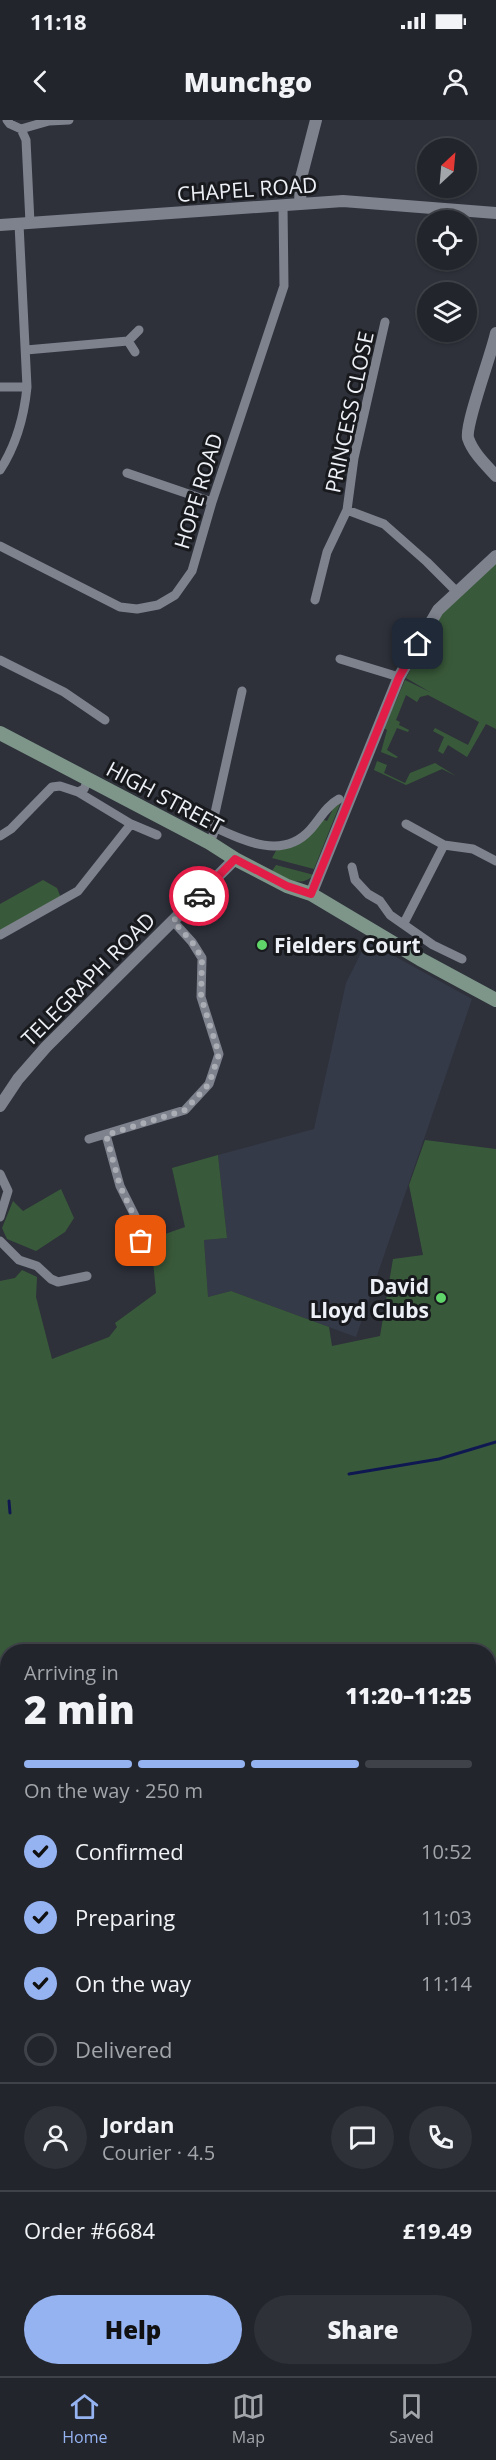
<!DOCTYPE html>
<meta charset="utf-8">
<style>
body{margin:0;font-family:"Open Sans",sans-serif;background:#2e3138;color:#f1f3f6;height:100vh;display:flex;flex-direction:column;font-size:22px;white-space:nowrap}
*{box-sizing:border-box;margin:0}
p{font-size:20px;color:#a2a5a9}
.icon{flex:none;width:33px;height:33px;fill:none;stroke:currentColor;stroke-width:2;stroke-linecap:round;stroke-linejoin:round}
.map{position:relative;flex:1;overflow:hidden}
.side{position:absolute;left:0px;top:1524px;width:496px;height:732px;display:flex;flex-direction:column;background:#22252c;border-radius:24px 24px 0 0;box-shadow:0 2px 4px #0004,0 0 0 2px #3f4248}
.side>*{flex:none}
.needle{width:39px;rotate:26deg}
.fabs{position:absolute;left:417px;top:18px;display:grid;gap:12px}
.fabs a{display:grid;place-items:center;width:60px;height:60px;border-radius:50%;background:#22252c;box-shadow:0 2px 4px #0004,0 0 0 2px #3f4248;font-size:30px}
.pin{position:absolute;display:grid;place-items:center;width:51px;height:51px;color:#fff;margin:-26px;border-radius:12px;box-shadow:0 3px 9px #0006}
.courier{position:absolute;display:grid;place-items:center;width:60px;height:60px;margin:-30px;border:4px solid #e11d48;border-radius:50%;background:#fff;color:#222;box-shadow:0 2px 8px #0007}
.summary em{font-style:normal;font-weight:800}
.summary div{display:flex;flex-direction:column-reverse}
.summary{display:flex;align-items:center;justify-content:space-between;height:102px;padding:0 24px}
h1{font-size:39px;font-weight:800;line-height:45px}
.bar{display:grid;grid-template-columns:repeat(4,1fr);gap:9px 6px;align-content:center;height:72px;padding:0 24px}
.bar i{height:8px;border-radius:4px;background:#3f4248}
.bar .active{background:#95b2f1}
.bar p{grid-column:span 4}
.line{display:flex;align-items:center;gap:15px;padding:0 24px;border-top:2px solid #3f4248}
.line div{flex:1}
.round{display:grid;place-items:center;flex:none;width:63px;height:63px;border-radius:32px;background:#2e3138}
ol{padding:0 24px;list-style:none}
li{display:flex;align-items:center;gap:18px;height:66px}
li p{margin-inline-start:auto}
li .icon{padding:6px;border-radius:50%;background:#95b2f1;color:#111;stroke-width:4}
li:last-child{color:#a2a5a9}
li i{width:33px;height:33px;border:3px solid #3f4248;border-radius:50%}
.primary-button{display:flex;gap:12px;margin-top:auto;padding:12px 24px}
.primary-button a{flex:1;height:69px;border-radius:36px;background:#95b2f1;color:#111;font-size:24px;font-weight:800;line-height:69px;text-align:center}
.primary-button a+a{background:#2e3138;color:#f1f3f6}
.status{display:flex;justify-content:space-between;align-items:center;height:42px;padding:0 30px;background:#22252c;direction:ltr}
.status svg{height:16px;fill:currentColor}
header{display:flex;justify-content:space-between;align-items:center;height:78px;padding:0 24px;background:#22252c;font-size:27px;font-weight:800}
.dock{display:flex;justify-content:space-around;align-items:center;height:84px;border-top:2px solid #3f4248;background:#22252c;font-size:16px;color:#a2a5a9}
.dock a{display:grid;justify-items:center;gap:3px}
.dock .active{color:#95b2f1}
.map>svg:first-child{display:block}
.built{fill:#353a49}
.green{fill:#395a3a;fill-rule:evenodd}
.water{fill:#101852}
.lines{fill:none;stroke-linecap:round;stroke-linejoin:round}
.stream{stroke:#101852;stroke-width:3}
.minor{stroke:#7e828d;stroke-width:9}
.tertiary{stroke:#7e828d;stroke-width:12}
.secondary{stroke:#7e968a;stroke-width:14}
.done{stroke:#aaadb4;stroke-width:6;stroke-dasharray:0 10.8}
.route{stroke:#e11d48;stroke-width:8}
.poi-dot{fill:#60d56a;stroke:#17191d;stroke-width:2}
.labels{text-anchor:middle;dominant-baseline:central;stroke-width:6;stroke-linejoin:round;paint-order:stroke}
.street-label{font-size:21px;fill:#edf0f6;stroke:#17191d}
.poi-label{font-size:21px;font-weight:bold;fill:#edf0f6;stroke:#17191d;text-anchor:start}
</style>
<div class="status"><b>11:18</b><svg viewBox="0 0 49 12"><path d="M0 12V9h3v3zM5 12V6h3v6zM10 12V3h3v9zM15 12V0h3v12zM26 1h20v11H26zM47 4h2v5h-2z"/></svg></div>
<header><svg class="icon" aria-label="back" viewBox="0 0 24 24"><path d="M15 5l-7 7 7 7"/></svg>Munchgo<svg class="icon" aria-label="person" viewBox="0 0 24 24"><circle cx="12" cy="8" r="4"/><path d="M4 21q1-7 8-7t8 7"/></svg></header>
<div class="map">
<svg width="496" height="2256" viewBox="0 0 496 2256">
<rect width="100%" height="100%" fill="#2e313a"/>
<path class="built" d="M367,821L472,879L356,1217L231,1171L208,1177L204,1120L227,1118L218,1035L314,1009L346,863Z"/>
<path class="green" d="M496,442V609L486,604L467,637L448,625L443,634L438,631L444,617L433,611L435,608L468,625L479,602L428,575L420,577L417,582L406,575L396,600L400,602L399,605L409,610L408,612L397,608L387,630L398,637L396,638L381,632L387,610L384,608L405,560L430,572L406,558L441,493Z
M377,641L387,645L384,653L405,663L410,653L435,643L456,656L442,649L406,665L374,650Z
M340,684L314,749L272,738L277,729C302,723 308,721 322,699L327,701L332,691L329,690Z
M276,745L314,755C300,768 287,759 272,751Z
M43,760L57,768L61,778L0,812V784Z
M425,1020L496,1029V2256H0V1161L15,1158L22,1150L37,1157L36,1177L52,1239L109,1217L117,1207L115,1203L156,1173L151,1119L185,1107L172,1048L218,1035L227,1118L204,1120L208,1177L231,1171L329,1207L332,1226L380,1216L393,1139L423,1135L409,1065ZM8,1532H489V2248H8Z
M61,1069L74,1098L65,1112L36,1131L7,1119L2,1108L13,1081L23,1091Z"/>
<path class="water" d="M325,2249L341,2256H274C290,2247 307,2248 325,2249Z"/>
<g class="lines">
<path class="stream" d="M349,1354L439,1339L496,1322
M9,1381L10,1393"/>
<path class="minor" d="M7,0L10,4L21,9L26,20L30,103
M21,9L49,1L69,0
M128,221L135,232
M26,230L128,221L139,210
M0,267H27
M0,350C17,324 24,297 27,267L19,104
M127,353L212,382
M347,390L384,404L427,442L456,471
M0,426L120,487L137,489L158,485L175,475L192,451L212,382L284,166L283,86
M315,480L327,432L347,390L354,338L385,202
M340,539L399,557
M0,540L64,572L105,600
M131,704L157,715
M406,704L444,725L473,729L496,741
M214,707C244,721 283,740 310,710C320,699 326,686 339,679
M0,716L11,709L52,667L60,666L78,672L84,669L88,660
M210,723L214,712L213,702L242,571
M352,747L355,760L368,774L380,781L390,795L433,825L462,839
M404,803L444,725
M0,815L78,771L131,704L78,672
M106,1015L120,1066L136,1098L141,1121
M89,1019L185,990L209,964L219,934L201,877L202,838L192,822L173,801
M0,1054L8,1071L0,1097
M0,1121L19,1140L37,1146L51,1159L58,1162L87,1156"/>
<path class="tertiary" d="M300,84L301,58L316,0
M0,105L343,81L496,93
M496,213C492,233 465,304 468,318C473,333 486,345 496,356
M311,774L399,557L438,490L496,436
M0,986L18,959L46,927L235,739"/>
<path class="secondary" d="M0,613L210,723L235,739L287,766L311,774L420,839L496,880"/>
</g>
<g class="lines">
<path class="done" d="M141,1121L135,1098L120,1066L106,1015L185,990L209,964L219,934L201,877L202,838L192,822L173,801L199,776"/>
<path class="route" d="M199,776L235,739L287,766L311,774L399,557L418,524"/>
</g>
<g class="poi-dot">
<circle cx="262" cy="825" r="6"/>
<circle cx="441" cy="1178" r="6"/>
</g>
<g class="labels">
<g class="street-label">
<text transform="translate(247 69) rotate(-4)">CHAPEL ROAD</text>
<text transform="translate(349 292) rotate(-78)">PRINCESS CLOSE</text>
<text transform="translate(198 371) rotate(-73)">HOPE ROAD</text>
<text transform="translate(165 677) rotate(28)">HIGH STREET</text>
<text transform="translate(88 859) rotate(-45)">TELEGRAPH ROAD</text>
</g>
<g class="poi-label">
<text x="274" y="825">Fielders Court</text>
<text x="429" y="1166" text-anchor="end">David<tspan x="429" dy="24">Lloyd Clubs</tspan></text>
</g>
</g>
</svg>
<div class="fabs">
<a><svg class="needle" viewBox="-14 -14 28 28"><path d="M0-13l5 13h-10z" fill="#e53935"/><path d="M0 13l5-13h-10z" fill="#a2a5a9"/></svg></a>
<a><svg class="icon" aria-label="locate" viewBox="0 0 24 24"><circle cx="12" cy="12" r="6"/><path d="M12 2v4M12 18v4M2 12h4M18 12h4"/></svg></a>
<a><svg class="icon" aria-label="layers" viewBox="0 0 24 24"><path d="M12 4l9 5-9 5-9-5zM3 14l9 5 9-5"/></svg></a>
</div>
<div class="pin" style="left:141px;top:1121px;background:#ea580c"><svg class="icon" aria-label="bag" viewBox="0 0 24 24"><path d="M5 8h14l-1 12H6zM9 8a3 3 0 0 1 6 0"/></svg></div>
<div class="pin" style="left:418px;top:524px;background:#1f2937"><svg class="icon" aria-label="home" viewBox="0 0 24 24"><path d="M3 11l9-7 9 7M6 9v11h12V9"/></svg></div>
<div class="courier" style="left:199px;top:776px"><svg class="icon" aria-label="car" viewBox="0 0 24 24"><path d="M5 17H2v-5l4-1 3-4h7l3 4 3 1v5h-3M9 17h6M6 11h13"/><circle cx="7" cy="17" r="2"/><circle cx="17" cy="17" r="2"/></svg></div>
<section class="side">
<div class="summary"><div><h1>2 min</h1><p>Arriving in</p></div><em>11:20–11:25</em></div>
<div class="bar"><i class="active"></i><i class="active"></i><i class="active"></i><i></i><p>On the way · 250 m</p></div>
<ol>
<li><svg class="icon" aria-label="check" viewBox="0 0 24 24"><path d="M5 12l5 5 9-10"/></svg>Confirmed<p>10:52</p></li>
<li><svg class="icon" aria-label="check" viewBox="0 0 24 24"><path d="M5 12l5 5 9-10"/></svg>Preparing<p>11:03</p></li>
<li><svg class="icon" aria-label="check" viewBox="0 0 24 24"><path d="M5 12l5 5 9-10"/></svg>On the way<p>11:14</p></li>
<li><i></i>Delivered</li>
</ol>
<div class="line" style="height:108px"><a class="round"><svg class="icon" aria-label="person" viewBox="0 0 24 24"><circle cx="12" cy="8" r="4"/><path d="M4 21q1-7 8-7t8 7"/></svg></a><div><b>Jordan</b><p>Courier · 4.5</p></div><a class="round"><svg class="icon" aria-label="chat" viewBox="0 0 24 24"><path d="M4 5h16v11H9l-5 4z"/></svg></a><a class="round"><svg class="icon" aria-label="phone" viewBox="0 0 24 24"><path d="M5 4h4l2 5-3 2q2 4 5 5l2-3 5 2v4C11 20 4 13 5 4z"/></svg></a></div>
<div class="line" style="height:78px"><div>Order #6684</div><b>£19.49</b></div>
<div class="primary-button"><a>Help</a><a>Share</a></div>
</section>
</div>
<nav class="dock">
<a class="active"><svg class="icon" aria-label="home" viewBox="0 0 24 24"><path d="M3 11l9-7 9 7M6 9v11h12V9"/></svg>Home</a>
<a><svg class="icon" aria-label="map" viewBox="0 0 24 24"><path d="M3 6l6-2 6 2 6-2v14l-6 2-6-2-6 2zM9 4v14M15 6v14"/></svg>Map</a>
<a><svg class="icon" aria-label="saved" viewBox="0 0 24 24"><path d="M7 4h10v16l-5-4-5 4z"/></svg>Saved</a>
</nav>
